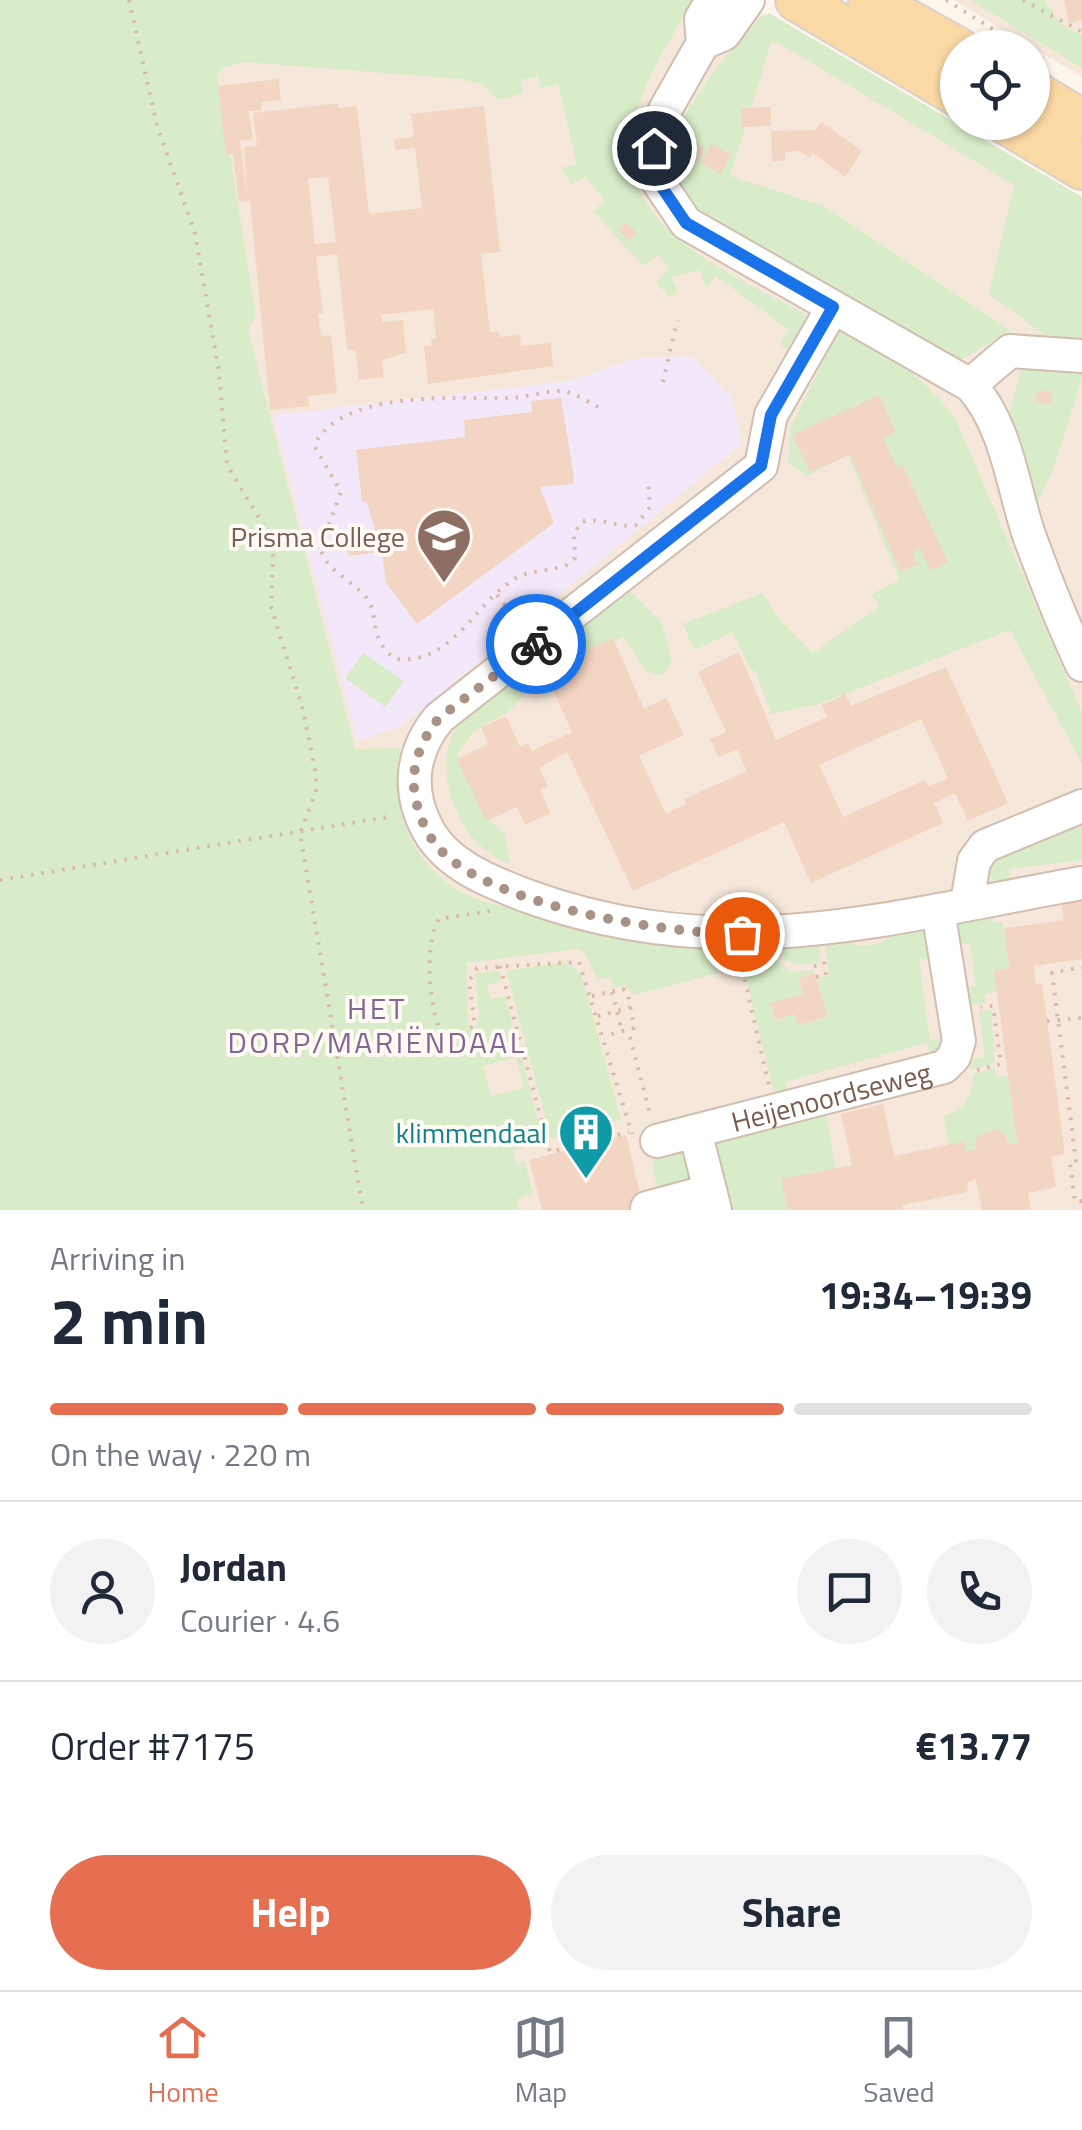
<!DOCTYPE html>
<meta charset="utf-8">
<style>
body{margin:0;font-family:"Titillium Web",sans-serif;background:#f2f2f3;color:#1f2937;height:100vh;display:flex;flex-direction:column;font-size:38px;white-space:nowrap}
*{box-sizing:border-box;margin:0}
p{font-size:32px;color:#747a83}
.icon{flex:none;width:55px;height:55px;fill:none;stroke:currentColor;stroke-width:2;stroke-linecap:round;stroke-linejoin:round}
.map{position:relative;height:1210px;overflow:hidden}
.side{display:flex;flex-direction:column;background:#fff;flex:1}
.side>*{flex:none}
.fabs{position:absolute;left:940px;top:30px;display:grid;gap:20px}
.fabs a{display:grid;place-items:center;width:110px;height:110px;border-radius:50%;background:#fff;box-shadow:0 2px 8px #0004;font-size:50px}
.pin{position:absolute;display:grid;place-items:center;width:85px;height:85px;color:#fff;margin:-42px;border:5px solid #fff;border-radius:50%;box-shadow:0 2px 10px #0007}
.courier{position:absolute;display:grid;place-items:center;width:100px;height:100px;margin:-50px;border:8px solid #1a73e8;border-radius:50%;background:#fff;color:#222;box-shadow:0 2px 12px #0007}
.head em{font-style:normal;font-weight:700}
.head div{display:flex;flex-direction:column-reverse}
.head{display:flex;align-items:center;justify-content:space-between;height:170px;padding:0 50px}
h1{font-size:65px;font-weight:700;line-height:75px}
.bar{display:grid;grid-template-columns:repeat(4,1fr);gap:15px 10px;align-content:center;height:120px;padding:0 50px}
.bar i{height:12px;border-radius:8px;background:#e0e1e3}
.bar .current{background:#e76f51}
.bar p{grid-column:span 4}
.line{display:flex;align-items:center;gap:25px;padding:0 50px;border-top:2px solid #e0e1e3}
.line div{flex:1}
.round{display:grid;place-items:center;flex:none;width:105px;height:105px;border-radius:52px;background:#f2f2f3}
.primary-button{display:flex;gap:20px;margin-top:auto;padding:20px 50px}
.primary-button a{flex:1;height:115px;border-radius:60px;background:#e76f51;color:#fff;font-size:40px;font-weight:700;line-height:115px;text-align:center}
.primary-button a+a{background:#f2f2f3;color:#1f2937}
.menu{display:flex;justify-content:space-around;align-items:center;height:140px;border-top:2px solid #e0e1e3;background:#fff;font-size:28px;color:#747a83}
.menu a{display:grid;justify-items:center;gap:5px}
.menu .current{color:#e76f51}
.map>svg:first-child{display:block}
.residential{fill:#f5e8da}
.education{fill:#f3e8fa}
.green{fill:#d8ecc9;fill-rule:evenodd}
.building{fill:#f3d5c3;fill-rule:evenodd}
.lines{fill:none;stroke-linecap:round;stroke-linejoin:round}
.minor-casing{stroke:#d1beb0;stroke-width:36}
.major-casing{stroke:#dad1cd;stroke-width:46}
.path{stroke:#d9b8a5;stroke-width:4;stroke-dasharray:2.5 8;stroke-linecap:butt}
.minor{stroke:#fff;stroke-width:32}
.major{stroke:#fbd9a5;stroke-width:42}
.done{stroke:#a89285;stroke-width:10;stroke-dasharray:0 18}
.route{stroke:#1a73e8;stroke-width:12}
.labels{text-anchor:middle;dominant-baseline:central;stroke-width:8;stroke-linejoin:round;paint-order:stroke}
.education-label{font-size:28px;fill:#785e54;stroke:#fffaf3;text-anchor:end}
.street-label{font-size:28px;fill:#7a5c4d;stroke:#fffaf3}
.culture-label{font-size:28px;fill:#0d838f;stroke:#fffaf3;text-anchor:end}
.neighbourhood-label{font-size:30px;letter-spacing:2.5px;fill:#846695;stroke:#fffaf3}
</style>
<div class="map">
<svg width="1082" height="1210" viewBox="0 0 1082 1210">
<rect width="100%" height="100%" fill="#fdf6ec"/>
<path class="residential" d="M139,0H740L1082,198V1210H476Z
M953,0H1082V77L996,26Z"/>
<path class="education" d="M691,356L732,398L741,444L400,727L357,741L273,415L570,381L632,359Z"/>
<path class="green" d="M0,0H692C672,39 642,81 634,124C611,231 736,275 809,316L787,349L780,344L789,330L716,276L706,288L700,270L671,277L678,291L669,297L656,282L669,269L658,255L643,266L593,211L605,201L585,176L571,185L562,168L577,164L558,84L541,89L538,76L521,80L523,93L498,100L483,85L462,79L246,62L224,67L217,74L256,316L248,329L355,749L400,748C389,805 410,864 463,893C482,903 508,907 530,912C598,927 667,935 736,945L735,969L634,995L625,986L614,987L610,977L598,979L584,952L575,949L467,963L468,1019L473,1034L479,1016L475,974L499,970L501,981L487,985L491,999L505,996L544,1141L513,1151L516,1163L525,1161L533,1194L517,1199L519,1210H0ZM516,1057L524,1088L491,1096L483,1066Z
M970,0H1045L1061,24L1082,35V68Z
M769,13L1082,197V342L1043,334L989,294L1014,185L780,44L771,43L730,176L824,206L1010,330L963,359L944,357L700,215L672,173L674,131L715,69L760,18Z
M840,328C886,354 926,376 956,420L1082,713V764L1010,630L819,704L771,714L755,670L751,671L733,632L694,650L683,624L762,593L780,620L813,653L880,606L871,594L899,580L848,455L807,476L788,463L790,428Z
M1034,363L1082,368V379L1054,467L1033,513L1008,420L1020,372Z
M628,589L662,623L672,661L662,676L646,671L624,637L544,667L537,659Z
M363,653L404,681L385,707L345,678Z
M521,670L523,696C502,725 480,715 458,753L485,817L505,834L510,864C458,846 426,766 461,720C475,701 503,685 521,670Z
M1082,818V860L1009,869L1010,885L990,878L988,866L993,852Z
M992,907L994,923L1003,922L1009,968L995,971L997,991L985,994L986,1003L962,1006L959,990L976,986L970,943L953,946L957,923Z
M926,927L936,957L919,960L930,1040L947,1038L934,1059L926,1043L785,1082L790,1098L776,1101L744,970V960L756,955L755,944L774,943L777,960L791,972L813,970L815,973L798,978L803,994L770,1003L775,1020L795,1014L799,1025L828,1017L817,978L829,975L824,940L845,937L859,946L882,943L892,929Z
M818,940L821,962L798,965L785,960L778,942Z
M564,962L581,973L621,1120L551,1139L506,971Z
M991,1010L995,1063L971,1070L969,1060L985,1057L979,1011Z
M995,1068L997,1077L1008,1076L1017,1143L1009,1144L1004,1133L996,1130L977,1136L975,1149L966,1151L964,1142L949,1145L943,1116C966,1109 973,1096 973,1074Z
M826,1114L836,1168L782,1179L788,1210H724L714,1144Z
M685,1152L694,1183L657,1189L652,1160Z"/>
<path class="building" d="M1064,0H1082V20L1069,23Z
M279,79L281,100L261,102L262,110L249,111L253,139L240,141L247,196L244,147L257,146L253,113L338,103L339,108L357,106L369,214L422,208L415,148L395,150L394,139L414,137L411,114L484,106L500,252L481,254L490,332L499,331L500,337L520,335L521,346L551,343L553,366L428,384L424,346H432L431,339H436L433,309L381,315L382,322L403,320L406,353L382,360L384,377L359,380L355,349L347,350L337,254L316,257L323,313L318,314L321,336L331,335L337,393L308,396L309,406L270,410L250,201L239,202L233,154L226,155L218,86ZM328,177L336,242L315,244L308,179Z
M771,107V126L742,127L741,108Z
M821,122L862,151L845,177L813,153L810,158L800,151L785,152V161H772L771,131L816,130Z
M696,144L705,149L698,163L688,158Z
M711,144L731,154L721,174L701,163Z
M626,222L637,233L629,241L618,230Z
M1038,390L1053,393L1050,405L1035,401Z
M879,395L896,432L883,438L897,468L903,466L948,562L930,571L920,549L912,553L918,564L900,572L850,454L810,472L792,435Z
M561,398L574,477L573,484L540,487L554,523L417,624L386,583L382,552L349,556L345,544L375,529L367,503L362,501L356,450L465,437L464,420L532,412L531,401Z
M613,638L644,709L666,698L684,735L639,756L666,814L686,804L684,799L747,771L737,750L718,757L710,739L726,732L698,672L739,652L776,740L827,717L822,705L845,694L851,706L946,667L1008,803L968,821L955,793L934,803L943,823L811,883L784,822L633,891L567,752L539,768L548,786L540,790L550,813L525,825L517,807L486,821L457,759L488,744L481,727L506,716L520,747L528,743L532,751L572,732L544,670ZM921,719L948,778L928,787L925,780L843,817L819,765Z
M1082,895V959L1034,966L1036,984L1042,983L1065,1154L1051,1157L1056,1187L1028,1193L1031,1210H982L976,1180L967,1182L968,1192L902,1205L903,1210H788L781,1179L852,1165L841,1114L883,1104L894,1156L965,1141L966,1151L975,1149L977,1136L996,1130L1004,1133L1009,1144L1017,1143L994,971L1009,968L1004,928L1064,920L1061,898Z
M815,973L828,1017L798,1025L795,1014L775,1020L770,1003L803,994L798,978Z
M626,1135L644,1210H542L529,1160Z"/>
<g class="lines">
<g class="minor-casing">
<g id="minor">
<path d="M712,0L701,19L703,43L665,110L654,147L655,177L686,223L970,385C1007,425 1012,485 1029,535C1045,579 1062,622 1082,665"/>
<path d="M703,43L724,34L748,0"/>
<path d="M833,307L771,415L761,466L439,718C411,752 407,792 428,830C448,866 491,882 527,896C726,968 884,918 1082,883"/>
<path d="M970,385L1010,351L1082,356"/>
<path d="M967,903L974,861L985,846L1082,806"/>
<path d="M657,1141L695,1131"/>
<path d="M647,1208L710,1191"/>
<path id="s1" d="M715,1210L695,1131L944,1067L954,1057L959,1041L938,910"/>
</g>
</g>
<g class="major-casing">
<path id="major" d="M797,0L958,95
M870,0L958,49
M1032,91L1082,121
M1005,122L1082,168"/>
</g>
<path class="path" d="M129,0L157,126L195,233L219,372L227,465L262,523L273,556L271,607L303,710L316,774V792L300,833L363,1210
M946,0L1023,48
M1023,0L1082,32
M1032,53L1044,60
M663,382L677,320
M598,407C587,401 575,393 563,391C545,390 526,398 509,398C455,399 347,389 315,443L316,449L341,492L320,548C328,572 348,578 364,595C382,614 366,639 396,659C453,665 475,602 516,578C532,569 552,572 569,564L575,558L574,534L581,522C602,516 617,529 636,525L650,507L648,479
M497,595L518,623
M0,880L394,816
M490,911L439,919C424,945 429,1003 440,1031L449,1036L475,1026L469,981L477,968L579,962L632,1134
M740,959L769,1086
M500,966L550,1152L629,1132
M814,966L824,965
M816,977L826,975L823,955
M612,992L622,1031
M592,996L623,989L628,993L634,1028L604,1036
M598,1016L632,1007
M1047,1021L1082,1018
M630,1037L650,1114
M977,1070L1001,1064L993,1006L981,1007
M1082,1201L1075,1202L1070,1163L1076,1162L1052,973L1082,967"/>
<use href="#minor" class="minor"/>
<use href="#major" class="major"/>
</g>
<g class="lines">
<path class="done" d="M536,644L439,718C421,740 410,767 415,796C418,813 425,831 436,845C485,906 667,934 742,934"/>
<path class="route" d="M536,644L761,466L771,415L833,307L686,223L655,177L654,148"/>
</g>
<defs>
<g id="school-pin" transform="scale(2.875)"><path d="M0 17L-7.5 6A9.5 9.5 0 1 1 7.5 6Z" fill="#8d6e63" stroke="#fffaf3"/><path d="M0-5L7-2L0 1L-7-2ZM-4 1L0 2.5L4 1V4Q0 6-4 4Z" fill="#fff"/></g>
<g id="building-pin" transform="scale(2.875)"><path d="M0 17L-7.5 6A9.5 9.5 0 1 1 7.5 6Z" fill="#0f9aa8" stroke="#fffaf3"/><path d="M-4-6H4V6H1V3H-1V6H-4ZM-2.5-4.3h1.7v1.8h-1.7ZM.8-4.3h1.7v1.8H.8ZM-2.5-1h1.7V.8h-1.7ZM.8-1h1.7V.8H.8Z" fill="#fff"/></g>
</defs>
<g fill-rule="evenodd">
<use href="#school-pin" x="444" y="536"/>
<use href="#building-pin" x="586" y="1132"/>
</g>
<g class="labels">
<g class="education-label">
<text x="405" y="536">Prisma College</text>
</g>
<g class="street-label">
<text stroke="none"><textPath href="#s1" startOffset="222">Heijenoordseweg</textPath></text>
</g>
<g class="culture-label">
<text x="547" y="1132">klimmendaal</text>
</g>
<g class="neighbourhood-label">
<text x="377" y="1008">HET<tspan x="377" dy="34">DORP/MARIËNDAAL</tspan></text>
</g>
</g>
</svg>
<div class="fabs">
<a><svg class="icon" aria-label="locate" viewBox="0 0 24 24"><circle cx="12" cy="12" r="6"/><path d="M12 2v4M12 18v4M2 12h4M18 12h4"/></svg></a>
</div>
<div class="pin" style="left:742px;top:934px;background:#ea580c"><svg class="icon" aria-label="bag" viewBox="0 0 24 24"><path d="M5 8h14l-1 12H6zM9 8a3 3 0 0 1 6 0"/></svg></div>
<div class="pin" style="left:654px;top:148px;background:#1f2937"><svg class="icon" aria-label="home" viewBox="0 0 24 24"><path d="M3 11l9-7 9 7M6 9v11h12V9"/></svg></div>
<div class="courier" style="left:536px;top:644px"><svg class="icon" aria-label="bike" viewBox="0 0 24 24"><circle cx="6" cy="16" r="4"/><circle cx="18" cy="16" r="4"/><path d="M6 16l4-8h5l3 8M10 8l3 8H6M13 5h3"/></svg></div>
</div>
<section class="side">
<div class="head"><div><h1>2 min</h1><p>Arriving in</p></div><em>19:34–19:39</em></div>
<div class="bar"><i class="current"></i><i class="current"></i><i class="current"></i><i></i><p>On the way · 220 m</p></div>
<div class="line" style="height:180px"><a class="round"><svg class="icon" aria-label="person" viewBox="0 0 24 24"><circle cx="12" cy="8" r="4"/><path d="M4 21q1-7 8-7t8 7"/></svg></a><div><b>Jordan</b><p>Courier · 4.6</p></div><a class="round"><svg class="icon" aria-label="chat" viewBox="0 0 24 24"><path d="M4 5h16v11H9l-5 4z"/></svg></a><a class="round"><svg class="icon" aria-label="phone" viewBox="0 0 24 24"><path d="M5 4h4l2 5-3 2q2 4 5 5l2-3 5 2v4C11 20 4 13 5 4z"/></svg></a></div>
<div class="line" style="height:130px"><div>Order #7175</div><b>€13.77</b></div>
<div class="primary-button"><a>Help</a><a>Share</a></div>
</section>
<nav class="menu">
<a class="current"><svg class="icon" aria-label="home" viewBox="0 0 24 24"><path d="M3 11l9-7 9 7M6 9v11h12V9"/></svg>Home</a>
<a><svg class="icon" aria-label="map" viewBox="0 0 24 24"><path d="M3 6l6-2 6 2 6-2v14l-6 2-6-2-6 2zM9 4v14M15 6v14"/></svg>Map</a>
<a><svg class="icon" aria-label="saved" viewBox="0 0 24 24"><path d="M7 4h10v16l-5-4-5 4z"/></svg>Saved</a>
</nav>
